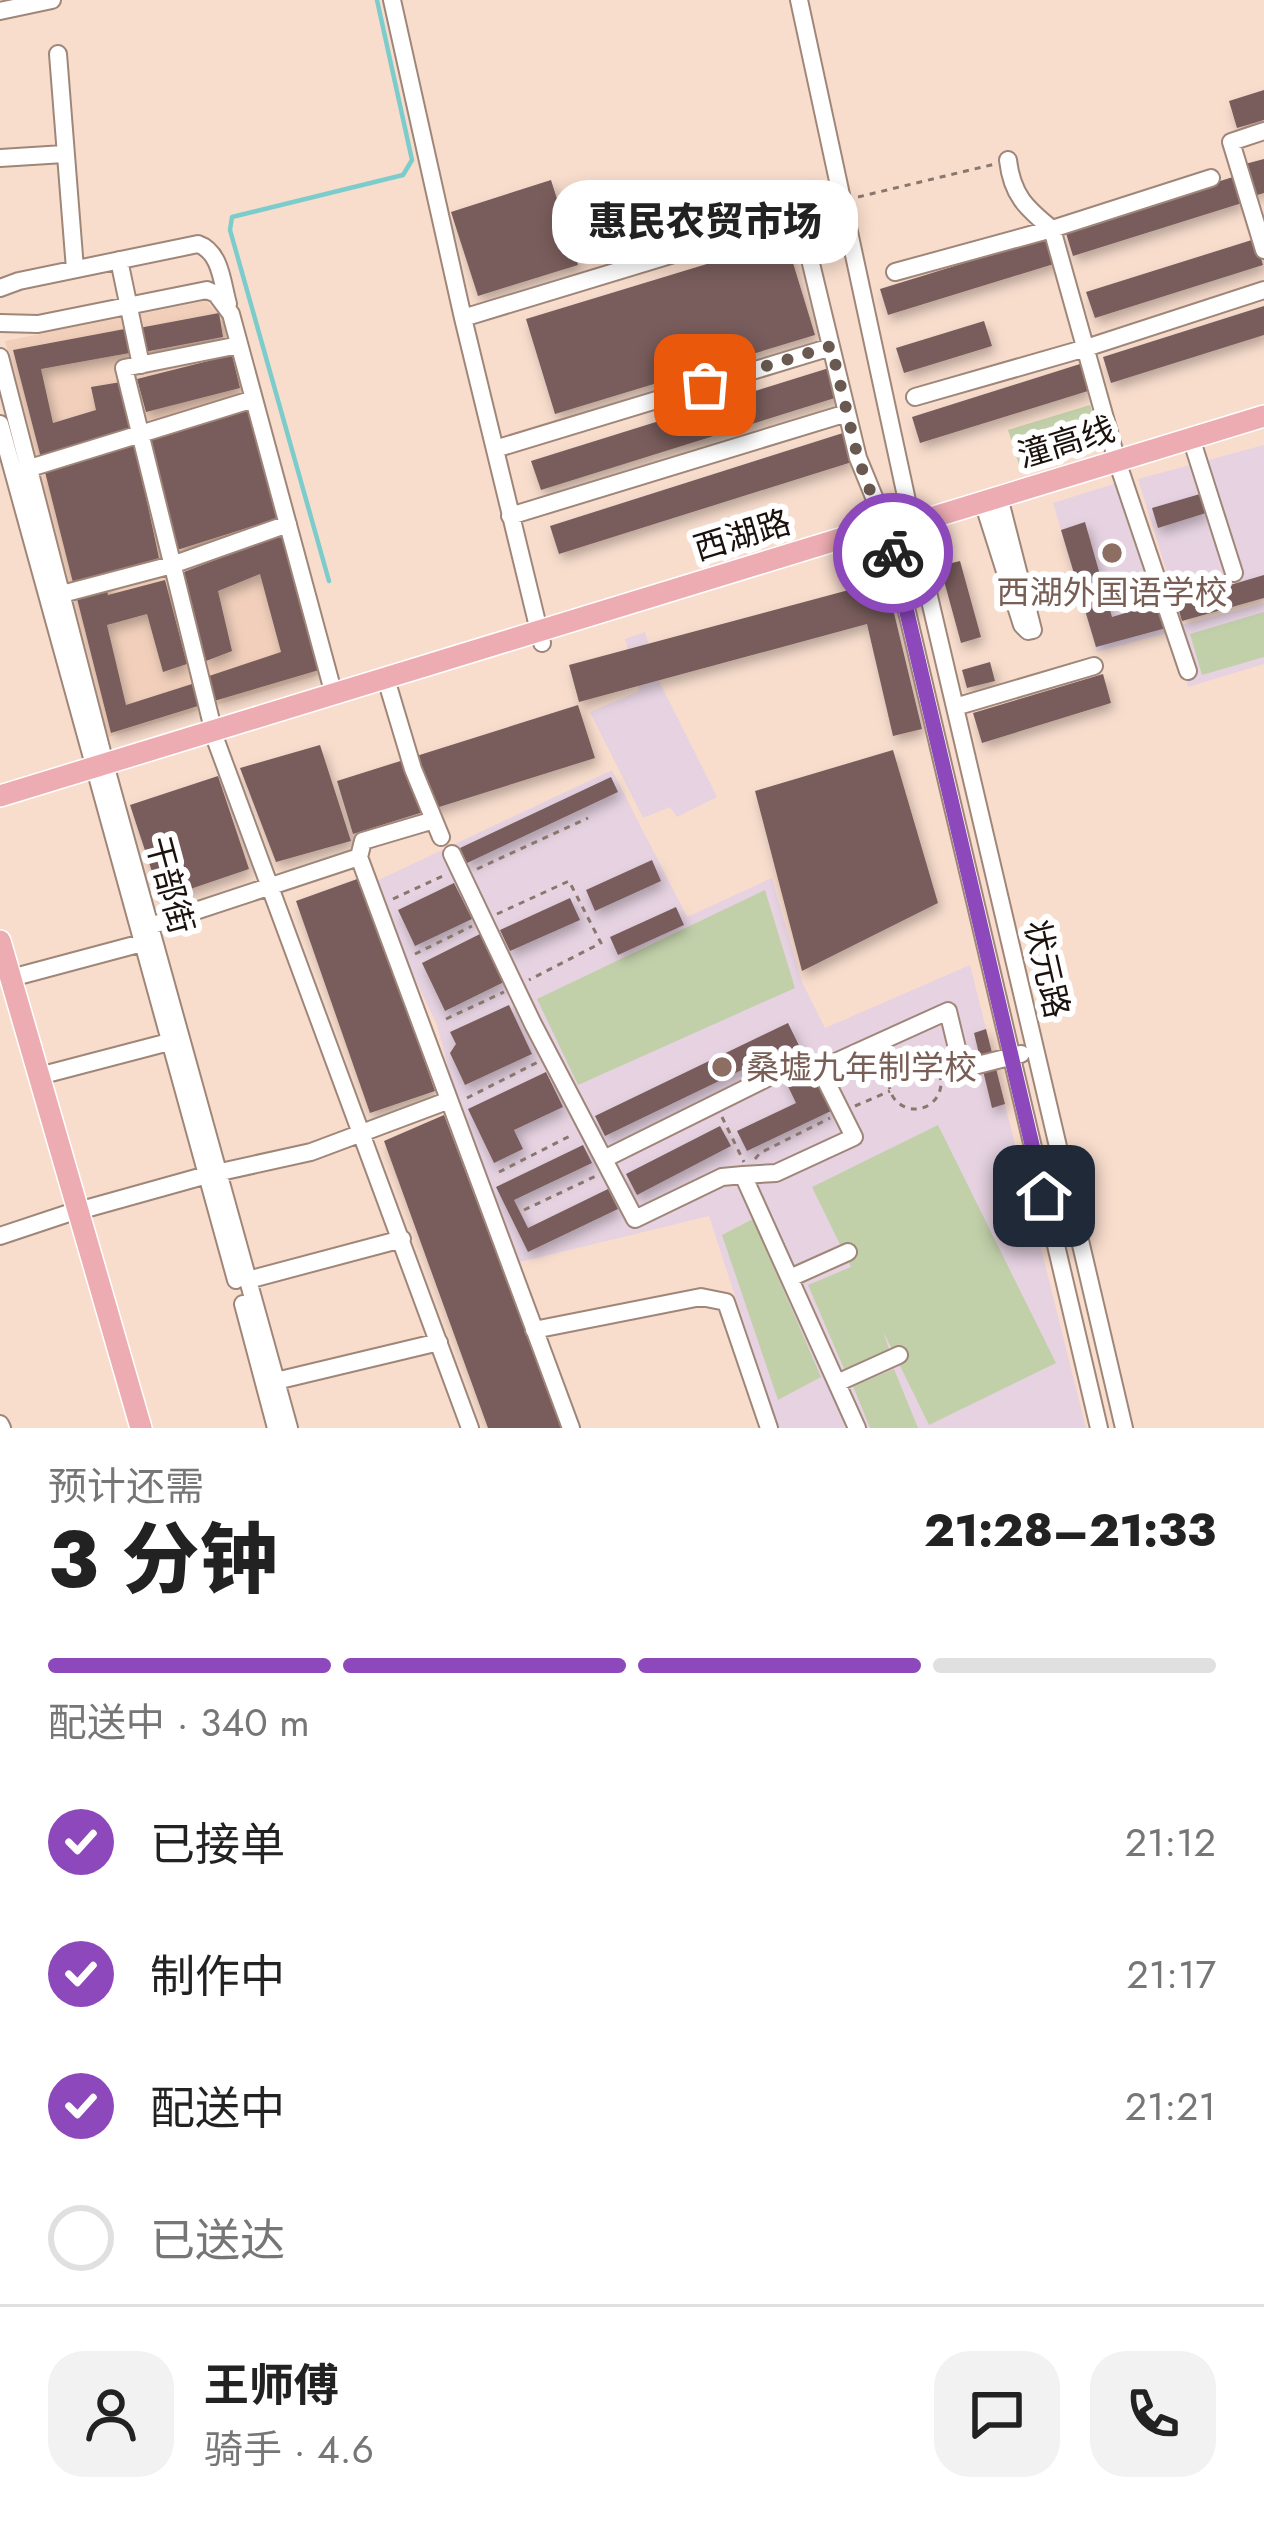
<!DOCTYPE html>
<html lang="zh">
<meta charset="utf-8">
<style>
body{margin:0;font-family:Jost,"Noto Sans SC",sans-serif;background:#f2f2f2;color:#222;height:100vh;display:flex;flex-direction:column;font-size:45px;white-space:nowrap}
*{box-sizing:border-box;margin:0}
p{font-size:39px;color:#767676}
.icon{flex:none;width:66px;height:66px;fill:none;stroke:currentColor;stroke-width:2;stroke-linecap:round;stroke-linejoin:round}
.map{position:relative;height:1428px;overflow:hidden}
.details{display:flex;flex-direction:column;background:#fff;flex:1}
.details>*{flex:none}
.pin{position:absolute;display:grid;place-items:center;width:102px;height:102px;color:#fff;margin:-51px;border-radius:24px;box-shadow:0 6px 18px #0006}
.courier{position:absolute;display:grid;place-items:center;width:120px;height:120px;margin:-60px;border:9px solid #8d48bc;border-radius:50%;background:#fff;color:#222;box-shadow:0 3px 15px #0007}
.bubble{position:absolute;height:84px;border-radius:36px;background:#fff;box-shadow:0 6px 18px #0003;font-size:39px;font-weight:800;line-height:84px;text-align:center}
.head em{font-style:normal;font-weight:800}
.head div{display:flex;flex-direction:column-reverse}
.head{display:flex;align-items:center;justify-content:space-between;height:204px;padding:0 48px}
h1{font-size:78px;font-weight:800;line-height:90px}
.bar{display:grid;grid-template-columns:repeat(4,1fr);gap:18px 12px;align-content:center;height:144px;padding:0 48px}
.bar i{height:15px;border-radius:9px;background:#e0e0e0}
.bar .on{background:#8d48bc}
.bar p{grid-column:span 4}
.line{display:flex;align-items:center;gap:30px;padding:0 48px;border-top:3px solid #e0e0e0}
.line div{flex:1}
.round{display:grid;place-items:center;flex:none;width:126px;height:126px;border-radius:36px;background:#f2f2f2}
ol{padding:0 48px;list-style:none}
li{display:flex;align-items:center;gap:36px;height:132px}
li p{margin-inline-start:auto}
li .icon{padding:12px;border-radius:50%;background:#8d48bc;color:#fff;stroke-width:4}
li:last-child{color:#767676}
li i{width:66px;height:66px;border:6px solid #e0e0e0;border-radius:50%}
.map>svg:first-child{display:block}
.built{fill:#f1cfbb}
.education{fill:#e6d2e1}
.green{fill:#c1d0a9}
.lines{fill:none;stroke-linecap:round;stroke-linejoin:round}
.stream{stroke:#7dcccc;stroke-width:4.5}
.building{fill:#795d5b;filter:url(#shadow)}
.minor-casing{stroke:#9f8679;stroke-width:20}
.major-casing{stroke:#fff;stroke-width:24}
.path{stroke:#89766c;stroke-width:3;stroke-dasharray:6 6;stroke-linecap:butt}
.minor{stroke:#fff;stroke-width:16}
.major{stroke:#ecacb2;stroke-width:21}
.done{stroke:#695950;stroke-width:12;stroke-dasharray:0 21.6}
.route{stroke:#8d48bc;stroke-width:15}
.education-dot{fill:#8d6e63;stroke:#fff;stroke-width:4.5}
.labels{text-anchor:middle;dominant-baseline:central;stroke-width:12;stroke-linejoin:round;paint-order:stroke}
.street-label{font-size:33px;fill:#1c120d;stroke:#fff}
.education-label{font-size:33px;fill:#785e54;stroke:#fff}
</style>
<div class="map">
<svg width="1264" height="1428" viewBox="0 0 1264 1428">
<defs>
<filter id="shadow"><feDropShadow dx="3.5" dy="6" stdDeviation="6" flood-color="#0004"/></filter>
</defs>
<rect width="100%" height="100%" fill="#f8ddcd"/>
<path class="built" d="M206,301L225,321L322,674L108,737L5,341Z"/>
<path class="education" d="M1264,445V598L1182,621L1138,479Z
M1133,478L1178,626L1264,603V664L1188,687L1170,632L1097,652L1053,503Z
M645,632L661,685L717,797L677,817L670,807L643,818L590,712L639,691L625,639Z
M612,770L687,917L772,878L802,982L825,1028L970,965L1086,1428H778L709,1216L520,1262L458,1107L437,1025L370,884Z"/>
<path class="green" d="M1090,405L1102,443L1020,468L1008,430Z
M1264,612V657L1202,675L1190,634Z
M765,890L795,988L578,1085L537,999Z
M938,1125L1056,1363L929,1425L883,1331L890,1352L845,1371L808,1285L851,1267L812,1187Z
M753,1219L821,1377L778,1400L722,1235Z
M894,1369L918,1428H870L853,1386Z"/>
<g class="lines">
<path class="stream" d="M329,581L230,230L232,217L403,175L412,160L377,0"/>
</g>
<path class="building" d="M1264,90V120L1237,128L1229,101Z
M1264,159V193L1254,196L1245,164Z
M1233,177L1242,203L1073,256L1065,230Z
M551,180L578,265L478,296L451,212Z
M811,182L817,201L779,211L774,192Z
M1049,237L1057,263L888,315L880,289Z
M1255,239L1263,265L1095,318L1086,292Z
M786,240L815,335L555,414L526,319Z
M1264,306V335L1111,383L1103,357Z
M219,313L223,337L144,352L139,328Z
M984,321L992,346L904,373L896,348Z
M130,328L135,352L41,369L53,423L96,410L91,387L121,382L131,429L41,458L13,350Z
M232,355L240,388L146,412L137,379Z
M1080,364L1088,391L920,443L912,417Z
M829,368L838,397L541,490L531,461Z
M250,407L278,518L177,550L151,438Z
M843,433L852,462L559,554L550,526Z
M134,441L159,558L103,576L108,595L165,580L187,664L163,672L147,614L107,625L126,705L192,684L198,706L111,733L45,472Z
M1200,494L1206,513L1158,528L1152,508Z
M1085,522L1112,617L1162,602L1170,627L1096,647L1061,530Z
M284,533L319,670L214,701L209,676L281,652L260,574L218,591L232,651L206,661L184,572Z
M960,561L981,637L961,643L940,566Z
M1264,575V598L1182,621L1176,601Z
M886,580L922,729L893,736L867,624L579,702L569,665Z
M990,662L995,681L967,688L962,670Z
M1103,674L1111,703L982,743L973,713Z
M578,705L595,758L353,834L337,781Z
M320,745L351,841L276,862L240,768Z
M893,750L938,903L802,971L755,791Z
M218,776L249,869L161,899L130,805Z
M611,777L618,792L467,863L460,848Z
M652,860L661,881L595,911L586,890Z
M360,878L435,1091L370,1113L296,901Z
M454,883L472,919L415,946L398,910Z
M570,898L580,920L510,951L500,930Z
M676,907L684,925L618,955L610,937Z
M480,934L504,982L445,1011L422,963Z
M509,1005L532,1054L465,1085L450,1053L456,1044L450,1032Z
M788,1023L831,1111L747,1151L737,1131L796,1103L773,1055L605,1136L595,1116Z
M986,1029L1005,1104L992,1108L974,1033Z
M546,1072L563,1107L514,1130L523,1149L494,1163L468,1109Z
M444,1115L562,1428H488L384,1141Z
M720,1126L731,1146L637,1195L626,1174Z
M583,1145L592,1163L514,1200L528,1228L608,1189L618,1209L528,1252L496,1187Z"/>
<g class="lines">
<g class="minor-casing">
<path id="minor" d="M392,0L463,318L542,643
M799,0L912,524L1124,1428
M0,11L52,0
M58,54L75,269
M1264,131L1231,142L1264,250
M0,158L64,154
M1008,160C1012,195 1026,208 1052,229L1117,461L1188,671
M795,228L809,211L843,200
M119,260L141,365
M895,272L1052,229L1211,178
M0,288L19,281L198,244C221,252 222,283 228,304
M463,318L776,223L795,228L807,247L858,458L888,531L1099,1428
M0,323L38,324L207,290L216,294L231,314L334,695
M239,345L124,368L216,741L470,1428
M0,357L108,775L289,1428
M915,397L1086,348L1264,290
M0,424L236,1280
M1191,438L1234,573
M495,449L831,347
M30,468L254,399
M983,502L1022,625L1028,631L1033,630L999,497
M510,516L847,413
M62,594L172,565L288,524
M389,689L413,769L441,837
M955,707L1094,666
M452,854L533,1024L635,1219L722,1177L743,1175L857,1428
M359,857L571,1428
M11,978L142,943L150,926L359,857L363,841L434,820
M39,1076L169,1042
M604,1159L771,1076
M743,1175L776,1173L854,1137L820,1069L948,1011L962,1069L1021,1054
M78,1211L207,1175L311,1152L447,1101
M0,1236L66,1214
M790,1278L848,1252
M248,1280L402,1239
M243,1304L276,1428
M534,1330L701,1297L726,1302L769,1428
M276,1381L439,1342
M837,1383L899,1355
M0,1424L2,1428"/>
</g>
<g class="major-casing">
<path id="major" d="M0,796L869,530L888,531L1264,416
M0,941L141,1428"/>
</g>
<path class="path" d="M858,197L995,164
M477,869L588,818
M393,899L445,875
M497,914L569,881L601,943L529,980
M415,954L472,926
M446,1019L504,992
M889 1083a26 26 0 1 1 52 0a26 26 0 1 1-52 0Z
M467,1098L538,1062
M855,1106L890,1091
M722,1117L744,1162
M755,1159L760,1153L830,1118
M499,1172L572,1135
M524,1210L598,1175"/>
<use href="#minor" class="minor"/>
<use href="#major" class="major"/>
</g>
<g class="lines">
<path class="done" d="M705,385L831,346L858,458L893,553"/>
<path class="route" d="M893,553L1044,1196"/>
</g>
<g class="education-dot">
<circle cx="1112" cy="553" r="12"/>
<circle cx="722" cy="1067" r="12"/>
</g>
<g class="labels">
<g class="street-label">
<text transform="translate(1066 442) rotate(-17)">潼高线</text>
<text transform="translate(742 535) rotate(-17)">西湖路</text>
<text transform="translate(170 885) rotate(75)">干部街</text>
<text transform="translate(1047 969) rotate(77)">状元路</text>
</g>
<g class="education-label">
<text x="1112" y="592">西湖外国语学校</text>
<text x="746" y="1067" text-anchor="start">桑墟九年制学校</text>
</g>
</g>
</svg>
<div class="pin" style="left:705px;top:385px;background:#ea580c"><svg class="icon" aria-label="bag" viewBox="0 0 24 24"><path d="M5 8h14l-1 12H6zM9 8a3 3 0 0 1 6 0"/></svg></div>
<div class="pin" style="left:1044px;top:1196px;background:#1f2937"><svg class="icon" aria-label="home" viewBox="0 0 24 24"><path d="M3 11l9-7 9 7M6 9v11h12V9"/></svg></div>
<div class="courier" style="left:893px;top:553px"><svg class="icon" aria-label="bike" viewBox="0 0 24 24"><circle cx="6" cy="16" r="4"/><circle cx="18" cy="16" r="4"/><path d="M6 16l4-8h5l3 8M10 8l3 8H6M13 5h3"/></svg></div>
<div class="bubble" style="left:552px;top:180px;width:306px">惠民农贸市场</div>
</div>
<section class="details">
<div class="head"><div><h1>3 分钟</h1><p>预计还需</p></div><em>21:28–21:33</em></div>
<div class="bar"><i class="on"></i><i class="on"></i><i class="on"></i><i></i><p>配送中 · 340 m</p></div>
<ol>
<li><svg class="icon" aria-label="check" viewBox="0 0 24 24"><path d="M5 12l5 5 9-10"/></svg>已接单<p>21:12</p></li>
<li><svg class="icon" aria-label="check" viewBox="0 0 24 24"><path d="M5 12l5 5 9-10"/></svg>制作中<p>21:17</p></li>
<li><svg class="icon" aria-label="check" viewBox="0 0 24 24"><path d="M5 12l5 5 9-10"/></svg>配送中<p>21:21</p></li>
<li><i></i>已送达</li>
</ol>
<div class="line" style="height:216px"><a class="round"><svg class="icon" aria-label="person" viewBox="0 0 24 24"><circle cx="12" cy="8" r="4"/><path d="M4 21q1-7 8-7t8 7"/></svg></a><div><b>王师傅</b><p>骑手 · 4.6</p></div><a class="round"><svg class="icon" aria-label="chat" viewBox="0 0 24 24"><path d="M4 5h16v11H9l-5 4z"/></svg></a><a class="round"><svg class="icon" aria-label="phone" viewBox="0 0 24 24"><path d="M5 4h4l2 5-3 2q2 4 5 5l2-3 5 2v4C11 20 4 13 5 4z"/></svg></a></div>
</section>
